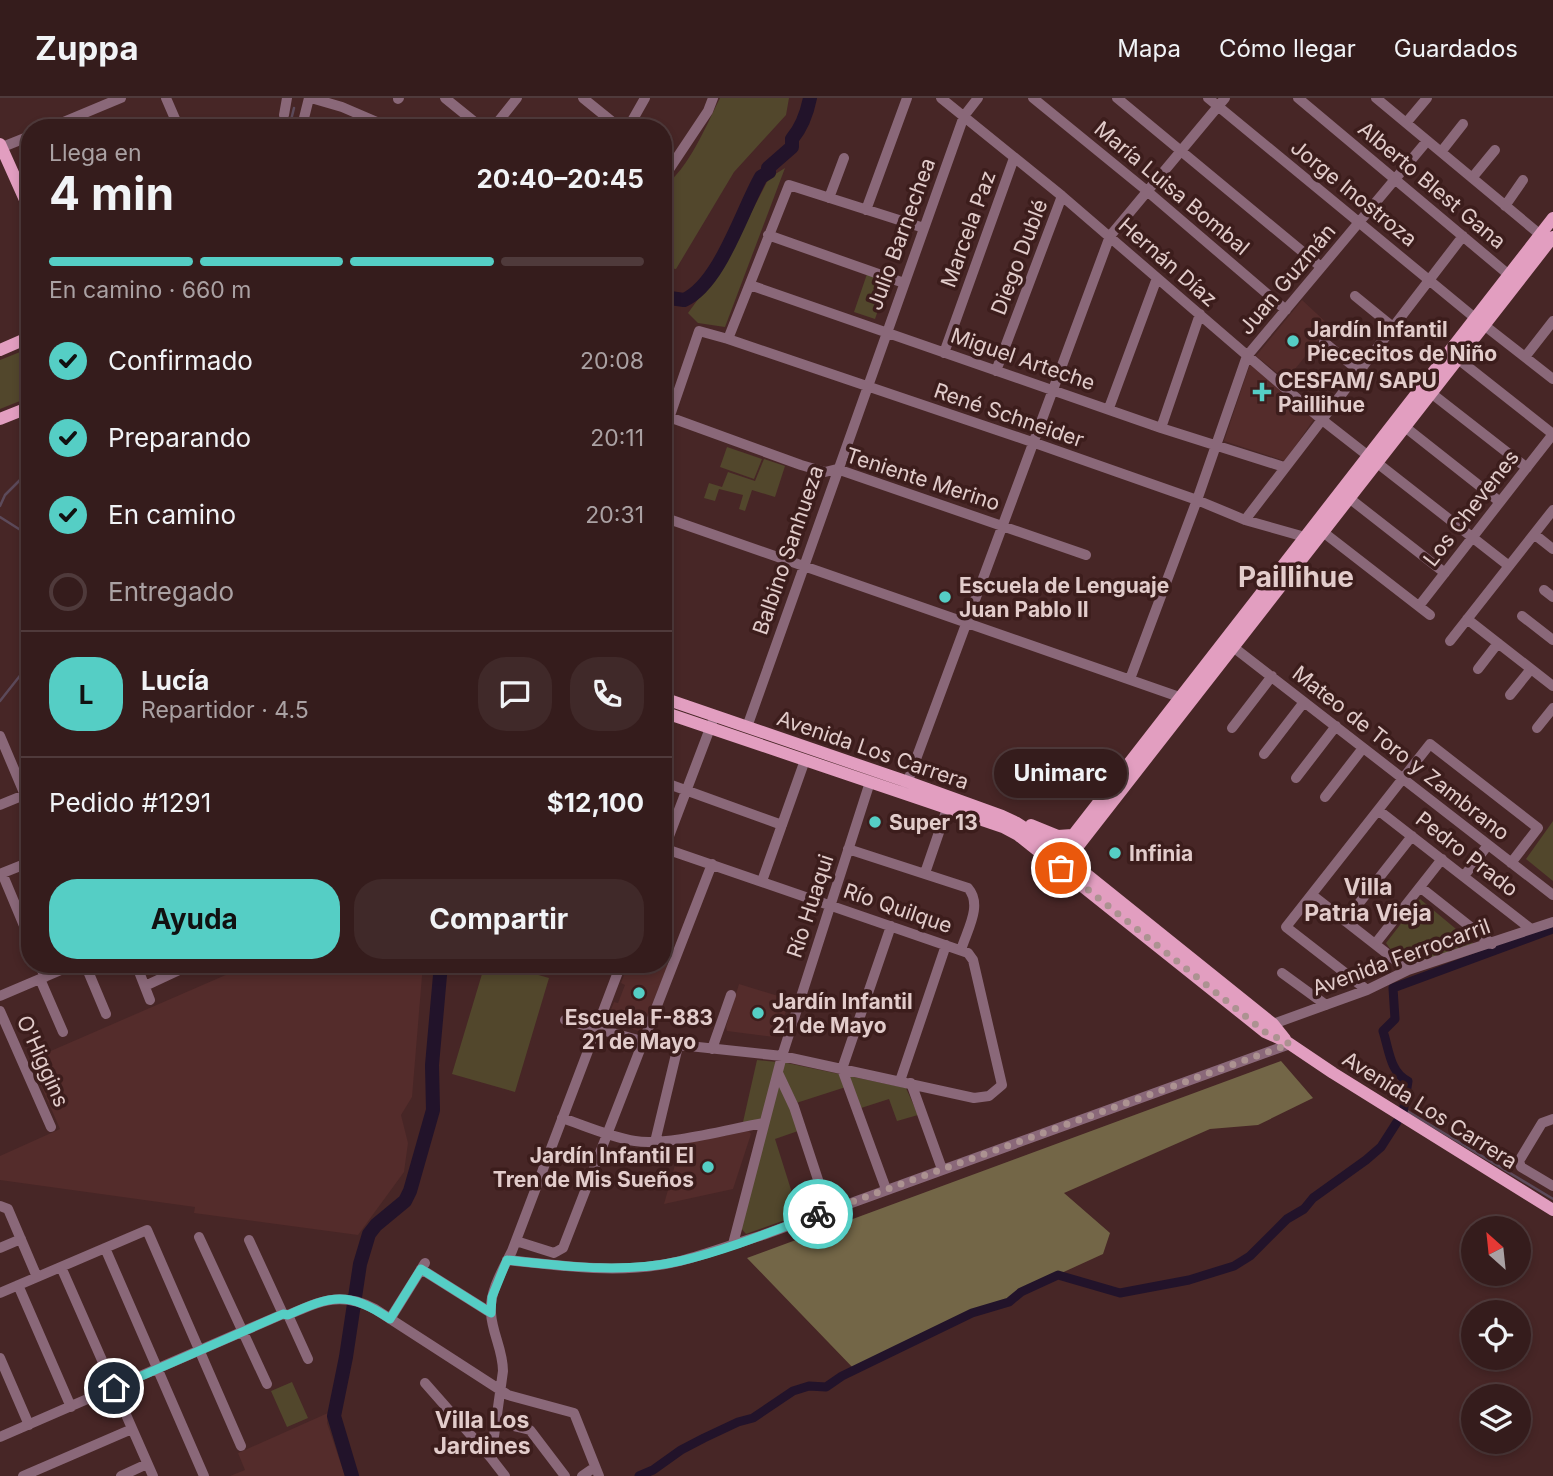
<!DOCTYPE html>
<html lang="es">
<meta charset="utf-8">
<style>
body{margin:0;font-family:Inter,sans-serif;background:#402929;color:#f1f3f6;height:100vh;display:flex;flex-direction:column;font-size:26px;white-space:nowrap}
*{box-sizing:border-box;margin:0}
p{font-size:23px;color:#aaa1a3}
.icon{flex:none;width:38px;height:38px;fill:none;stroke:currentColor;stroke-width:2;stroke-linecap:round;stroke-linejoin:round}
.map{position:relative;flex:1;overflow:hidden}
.details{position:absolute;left:21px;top:21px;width:651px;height:854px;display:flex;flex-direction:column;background:#351c1c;border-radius:28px;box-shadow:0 4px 10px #0003,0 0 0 2px #4f3a3b}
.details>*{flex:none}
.needle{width:46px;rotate:333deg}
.tools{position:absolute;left:1461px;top:1118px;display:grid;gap:14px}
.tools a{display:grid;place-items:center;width:70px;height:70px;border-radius:50%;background:#351c1c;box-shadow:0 4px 10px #0003,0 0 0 2px #4f3a3b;font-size:35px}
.pin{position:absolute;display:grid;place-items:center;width:60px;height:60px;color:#fff;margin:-30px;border:4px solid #fff;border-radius:50%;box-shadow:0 2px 7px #0007}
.courier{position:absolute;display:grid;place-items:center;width:70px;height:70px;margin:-35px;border:5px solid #55cec5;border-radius:50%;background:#fff;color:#222;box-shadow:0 2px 9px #0007}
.bubble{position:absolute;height:49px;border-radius:24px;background:#351c1c;box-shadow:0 4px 10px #0003,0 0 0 2px #4f3a3b;font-size:23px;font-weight:700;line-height:49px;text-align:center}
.head em{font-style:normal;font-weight:700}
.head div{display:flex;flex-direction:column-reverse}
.head{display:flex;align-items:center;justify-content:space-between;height:119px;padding:0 28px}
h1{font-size:46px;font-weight:700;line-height:52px}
.bar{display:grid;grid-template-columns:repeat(4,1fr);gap:10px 7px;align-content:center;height:84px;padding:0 28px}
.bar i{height:9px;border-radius:5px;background:#4f3a3b}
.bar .selected{background:#55cec5}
.bar p{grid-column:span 4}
.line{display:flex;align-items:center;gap:18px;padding:0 28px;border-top:2px solid #4f3a3b}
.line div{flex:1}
.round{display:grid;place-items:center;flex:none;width:74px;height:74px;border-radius:28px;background:#402929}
ol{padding:0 28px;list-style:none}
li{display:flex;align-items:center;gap:21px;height:77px}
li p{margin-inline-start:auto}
li .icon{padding:7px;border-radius:50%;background:#55cec5;color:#111;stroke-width:4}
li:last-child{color:#aaa1a3}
li i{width:38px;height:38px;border:4px solid #4f3a3b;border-radius:50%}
.cta{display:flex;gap:14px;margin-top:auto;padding:14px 28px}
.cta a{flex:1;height:80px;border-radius:28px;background:#55cec5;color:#111;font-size:28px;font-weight:700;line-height:80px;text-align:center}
.cta a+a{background:#402929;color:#f1f3f6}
header{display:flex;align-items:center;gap:42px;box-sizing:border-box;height:98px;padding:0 35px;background:#351c1c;border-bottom:2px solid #4f3a3b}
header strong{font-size:33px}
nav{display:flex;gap:38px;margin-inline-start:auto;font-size:24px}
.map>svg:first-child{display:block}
.built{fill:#542c2b}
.green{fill:#52472c}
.forest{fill:#736647}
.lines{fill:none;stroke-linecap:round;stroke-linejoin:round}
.stream{stroke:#5c4a5a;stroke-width:2.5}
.canal{stroke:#22132a;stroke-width:9}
.river{stroke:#22132a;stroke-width:14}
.minor{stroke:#8a6879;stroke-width:10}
.major{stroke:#e29ec0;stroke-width:12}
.done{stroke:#ac9291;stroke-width:7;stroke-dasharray:0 12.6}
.route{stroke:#55cec5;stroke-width:9}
.poi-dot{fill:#55cec5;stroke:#3c1d1c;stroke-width:2.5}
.labels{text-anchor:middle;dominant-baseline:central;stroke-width:7;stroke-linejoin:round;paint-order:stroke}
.street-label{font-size:21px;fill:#e2cccb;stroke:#3c1d1c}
.poi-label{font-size:21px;font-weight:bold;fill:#e2cccb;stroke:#3c1d1c;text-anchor:start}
.neighbourhood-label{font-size:23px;font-weight:bold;fill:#e2cccb;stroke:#3c1d1c}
.district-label{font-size:28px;font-weight:bold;fill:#e2cccb;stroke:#3c1d1c}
</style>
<header>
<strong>Zuppa</strong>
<nav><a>Mapa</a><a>Cómo llegar</a><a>Guardados</a></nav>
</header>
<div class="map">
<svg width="1553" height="1378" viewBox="0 0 1553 1378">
<rect width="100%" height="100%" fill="#472626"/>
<path class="built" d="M1302,202L1330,228L1286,282L1256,258Z
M1250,266L1314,321L1285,363L1224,343Z
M663,865L668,867L641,934L609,923L608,919L614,904L618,905L625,887L621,885L628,866Z
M251,866H423L412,999L401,1017L408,1045L404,1074L358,1137L194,1115L195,1109L0,1082V1058L60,1031L30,962Z
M739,886L791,902L775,939L727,933L726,929Z
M749,1033L751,1036L733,1091L664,1106L681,1046Z
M328,1315L327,1325L345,1378H230L245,1372L238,1355Z"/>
<path class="green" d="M720,0H789L786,17L734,74L676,171L663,169V90C690,68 705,30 720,0Z
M785,70L725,229L698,225L688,215L726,163L769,80Z
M867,176L888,183L875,221L854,214Z
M30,250V299L0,311V262Z
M727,349L762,361L754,381L720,369Z
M764,361L785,368L775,399L752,392L745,413L739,411L743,397L719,391L715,403L704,400L709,385L722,389L728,374L755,383Z
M1553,723V783L1526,761Z
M1420,801L1474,846L1405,872L1386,845Z
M485,866H500L549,880L515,994L452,976Z
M757,962L787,965L906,990L918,1017L897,1023L889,1001L861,1010L852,987L790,1007L798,1033L775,1041L799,1117L746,1136L740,1129L769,1021L743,1024Z
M292,1284L308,1320L287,1329L271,1293Z"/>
<path class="forest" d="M1281,963L1313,1000L1258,1027L1210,1031L1064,1095L1110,1135L1103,1156L1044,1183L1021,1194L1009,1204L972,1215L856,1273L747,1160Z"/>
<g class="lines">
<path class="stream" d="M289,30L294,10
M0,408L5,397L21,381L30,382
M0,419L30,438
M0,603L30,565
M1404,1011L1553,1101"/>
<path class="canal" d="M1403,1015L1408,983C1390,975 1389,951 1383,933L1395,921L1393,890L1553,831
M639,1378L653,1372L681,1352L704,1340L738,1324L753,1320L793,1293L809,1288L826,1289L842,1278L972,1215L1009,1204L1021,1194L1058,1177L1120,1195L1189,1182L1234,1168L1250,1158L1287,1121L1304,1111L1313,1100L1366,1062L1381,1049L1397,1024"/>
<path class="river" d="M663,199L684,202C720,186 742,112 761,79L769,74L768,70L792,49V41C802,29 807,15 810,0
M352,1378L334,1318L346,1259L360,1166L369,1136L376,1127L405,1103L410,1093L433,1012L432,967L441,866"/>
<path class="minor" d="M166,0L179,30
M311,0L342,9L391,30
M445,0L482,30
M583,0L620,30
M941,0L1062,98L1321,321L1509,468
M1033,0L1147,93L1286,212
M1117,0L1321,169
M1208,0L1475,220L1553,281
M1298,0L1509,177
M1376,0L1543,139
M398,1L399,0
M284,17L287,0
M1406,25L1427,0
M302,28L309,0
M49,30L121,0
M493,30L517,0
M628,30L645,0
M0,50L30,38
M1441,54L1463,26
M663,76L670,70L708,13L713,0
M1472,80L1495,52
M829,100L844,60
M1505,108L1523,82
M866,112L907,0
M768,137L904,185
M750,187L1161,330L1284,369
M1355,198L1393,229
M728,241L789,87L924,130
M1324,244L1359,273
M944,255L1014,60
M1525,259L1553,223
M1458,261L1553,336
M996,273L1062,98
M1431,295L1527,370
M1109,310L1157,180
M669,319L801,367L825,374L837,371L1086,457
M1405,329L1500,404
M1161,330L1200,216
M663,338L699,233L728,241L1032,344L1197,402L1245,422L1305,439L1323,434L1430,517
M1349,400L1445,475
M26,405L30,407
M663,419L1185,601
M1245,422L1463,138
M1534,436L1553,451
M1544,492L1553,499
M1419,508L1553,336
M1522,518L1553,542
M1467,521L1553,588
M1450,543L1553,412
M1228,545L1553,797
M1478,571L1498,545
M1130,581L1197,402L1247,258L1427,43
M1510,597L1531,571
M747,629L964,18L978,0
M1232,630L1272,578
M1537,630L1553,610
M0,638L25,697
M1264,656L1304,604
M1296,680L1336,628
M663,684L782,727
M906,688L1110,138L1225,0
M1325,699L1363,650
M0,707L29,695
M1378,712L1531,831
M848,751L968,790C983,807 967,832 961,852
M663,754L712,625
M2,775L30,842
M925,775L947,711
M0,776L30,764
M1464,778L1488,747
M762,783L805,662
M1420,789L1492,846
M1312,797L1408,872
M1345,823L1412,738
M1375,846L1442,761
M39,866L45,879
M85,866L106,916
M136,866L150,902
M1282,875L1326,907
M40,881L63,934
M145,888L192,866
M1367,892L1286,829L1430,646L1538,730L1511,765
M0,898L75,866
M0,913L51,1029
M565,922L642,943L782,958L974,1000L989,998L1002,987L973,862L968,855L663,750
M1269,930L1273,926L1367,892L1408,872L1553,824
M712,951L731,897
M778,975L794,1009L828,1112
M900,983L946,847
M911,985L942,1071
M562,1020C586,1028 610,1039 635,1043C668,1048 729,1031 764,1025
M1553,1021L1542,1025L1519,1063L1521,1069L1553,1088
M655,1044L678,948
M886,1091L842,971L891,828
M0,1108L8,1111L37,1179
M199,1139L267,1286
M249,1142L283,1216
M516,1143L554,1155L563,1150L712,766
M733,1146L782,958L870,684
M0,1150L21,1141
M105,1150L204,1378
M507,1162C564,1168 624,1177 680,1163C708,1156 736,1145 763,1137L1290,946
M61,1169L153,1378
M421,1171L491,1215
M18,1187L71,1309
M0,1195L147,1132L241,1348
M288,1217L308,1261
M390,1221L425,1165
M0,1260L29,1327
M425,1285L491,1360
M498,1324L530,1332L565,1378
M0,1339L283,1216L288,1217C320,1203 341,1193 375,1211L508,1297L574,1315L599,1378
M23,1378L132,1331
M121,1378L147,1366
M505,1378L491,1360L503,1273C503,1252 492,1235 491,1215C489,1194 503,1171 512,1153L621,866
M582,1378L595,1369"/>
<path class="major" d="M0,46L30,113
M0,252L30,239
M0,321L30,309
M663,600L908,684L1002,718L1017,725L1045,743L1273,926L1285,941
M663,614L1003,729L1018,737L1265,934L1287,944L1333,975L1553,1112
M1031,727L1058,738L1073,737
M1053,763L1553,120
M1061,770L1553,139"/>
</g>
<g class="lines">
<path class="done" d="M818,1116L1290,946L1265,934L1061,770"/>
<path class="route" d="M114,1290L283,1216L288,1217C332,1197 348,1193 390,1221L421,1171L491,1215L492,1199L507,1162C564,1168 623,1176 680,1163C727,1152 773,1133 818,1116"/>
</g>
<g class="poi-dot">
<circle cx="1293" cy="243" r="7"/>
<path d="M1258.5 283.5h7v7h7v7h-7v7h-7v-7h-7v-7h7z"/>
<circle cx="945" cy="499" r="7"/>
<circle cx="875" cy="724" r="7"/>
<circle cx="1115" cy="755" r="7"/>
<circle cx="639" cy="895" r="7"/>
<circle cx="758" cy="915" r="7"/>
<circle cx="708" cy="1069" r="7"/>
</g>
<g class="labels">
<g class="street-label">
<text transform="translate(1432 87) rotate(40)">Alberto Blest Gana</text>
<text transform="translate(1172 90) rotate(40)">María Luisa Bombal</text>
<text transform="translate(1354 95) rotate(39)">Jorge Inostroza</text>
<text transform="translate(968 131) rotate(-70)">Marcela Paz</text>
<text transform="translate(901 136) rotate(-70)">Julio Barnechea</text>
<text transform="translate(1019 159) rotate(-69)">Diego Dublé</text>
<text transform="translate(1168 164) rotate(41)">Hernán Díaz</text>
<text transform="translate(1287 181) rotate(-50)">Juan Guzmán</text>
<text transform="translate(1023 261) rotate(19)">Miguel Arteche</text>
<text transform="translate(1009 317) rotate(19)">René Schneider</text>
<text transform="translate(923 381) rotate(18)">Teniente Merino</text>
<text transform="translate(1471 410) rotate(-52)">Los Chevenes</text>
<text transform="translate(788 452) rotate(-71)">Balbino Sanhueza</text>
<text transform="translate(873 652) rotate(19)">Avenida Los Carrera</text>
<text transform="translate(1401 655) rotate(38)">Mateo de Toro y Zambrano</text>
<text transform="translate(1467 756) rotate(38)">Pedro Prado</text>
<text transform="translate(810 808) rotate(-72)">Río Huaqui</text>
<text transform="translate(898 810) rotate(19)">Río Quilque</text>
<text transform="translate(1401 859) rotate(-20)">Avenida Ferrocarril</text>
<text transform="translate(43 963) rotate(66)">O'Higgins</text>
<text transform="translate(1430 1012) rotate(32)">Avenida Los Carrera</text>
</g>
<g class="poi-label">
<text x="1307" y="231">Jardín Infantil<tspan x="1307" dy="24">Piececitos de Niño</tspan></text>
<text x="1278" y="282">CESFAM/ SAPU<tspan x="1278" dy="24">Paillihue</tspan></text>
<text x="959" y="487">Escuela de Lenguaje<tspan x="959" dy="24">Juan Pablo II</tspan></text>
<text x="889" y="724">Super 13</text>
<text x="1129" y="755">Infinia</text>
<text x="772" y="903">Jardín Infantil<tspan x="772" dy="24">21 de Mayo</tspan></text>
<text x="639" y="919" text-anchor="middle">Escuela F-883<tspan x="639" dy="24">21 de Mayo</tspan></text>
<text x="694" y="1057" text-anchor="end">Jardín Infantil El<tspan x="694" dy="24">Tren de Mis Sueños</tspan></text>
</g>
<g class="neighbourhood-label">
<text x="1368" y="789">Villa<tspan x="1368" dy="26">Patria Vieja</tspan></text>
<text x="482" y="1322">Villa Los<tspan x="482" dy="26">Jardines</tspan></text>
</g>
<g class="district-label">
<text x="1296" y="479">Paillihue</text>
</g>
</g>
</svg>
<div class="tools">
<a><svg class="needle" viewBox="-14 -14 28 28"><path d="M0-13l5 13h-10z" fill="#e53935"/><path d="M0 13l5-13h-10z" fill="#aaa1a3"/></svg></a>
<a><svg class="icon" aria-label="locate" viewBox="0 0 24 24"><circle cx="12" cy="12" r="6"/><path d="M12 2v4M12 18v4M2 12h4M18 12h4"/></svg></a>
<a><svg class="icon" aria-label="layers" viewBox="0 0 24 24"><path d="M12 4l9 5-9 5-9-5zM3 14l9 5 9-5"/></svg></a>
</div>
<div class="pin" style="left:1061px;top:770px;background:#ea580c"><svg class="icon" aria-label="bag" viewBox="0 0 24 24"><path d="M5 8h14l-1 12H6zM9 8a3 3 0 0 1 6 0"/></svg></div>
<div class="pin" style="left:114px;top:1290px;background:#1f2937"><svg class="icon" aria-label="home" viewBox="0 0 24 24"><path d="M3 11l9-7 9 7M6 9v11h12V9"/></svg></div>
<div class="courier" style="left:818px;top:1116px"><svg class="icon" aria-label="bike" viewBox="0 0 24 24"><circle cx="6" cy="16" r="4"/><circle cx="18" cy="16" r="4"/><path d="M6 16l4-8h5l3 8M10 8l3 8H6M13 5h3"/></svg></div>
<div class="bubble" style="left:994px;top:651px;width:133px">Unimarc</div>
<section class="details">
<div class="head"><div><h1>4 min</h1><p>Llega en</p></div><em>20:40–20:45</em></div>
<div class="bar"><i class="selected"></i><i class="selected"></i><i class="selected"></i><i></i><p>En camino · 660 m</p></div>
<ol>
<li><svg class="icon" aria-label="check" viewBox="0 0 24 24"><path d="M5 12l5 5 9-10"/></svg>Confirmado<p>20:08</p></li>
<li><svg class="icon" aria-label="check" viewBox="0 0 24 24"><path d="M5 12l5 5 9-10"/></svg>Preparando<p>20:11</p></li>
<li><svg class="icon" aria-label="check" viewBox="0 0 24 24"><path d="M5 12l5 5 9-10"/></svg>En camino<p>20:31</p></li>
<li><i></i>Entregado</li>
</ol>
<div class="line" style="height:126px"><b class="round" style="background:#55cec5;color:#111">L</b><div><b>Lucía</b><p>Repartidor · 4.5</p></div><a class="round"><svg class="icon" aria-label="chat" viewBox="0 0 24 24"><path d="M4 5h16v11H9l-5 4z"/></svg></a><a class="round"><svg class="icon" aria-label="phone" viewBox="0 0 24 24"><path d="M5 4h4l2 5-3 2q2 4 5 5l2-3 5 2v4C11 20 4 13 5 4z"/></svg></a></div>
<div class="line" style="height:91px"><div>Pedido #1291</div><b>$12,100</b></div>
<div class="cta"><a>Ayuda</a><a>Compartir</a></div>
</section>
</div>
